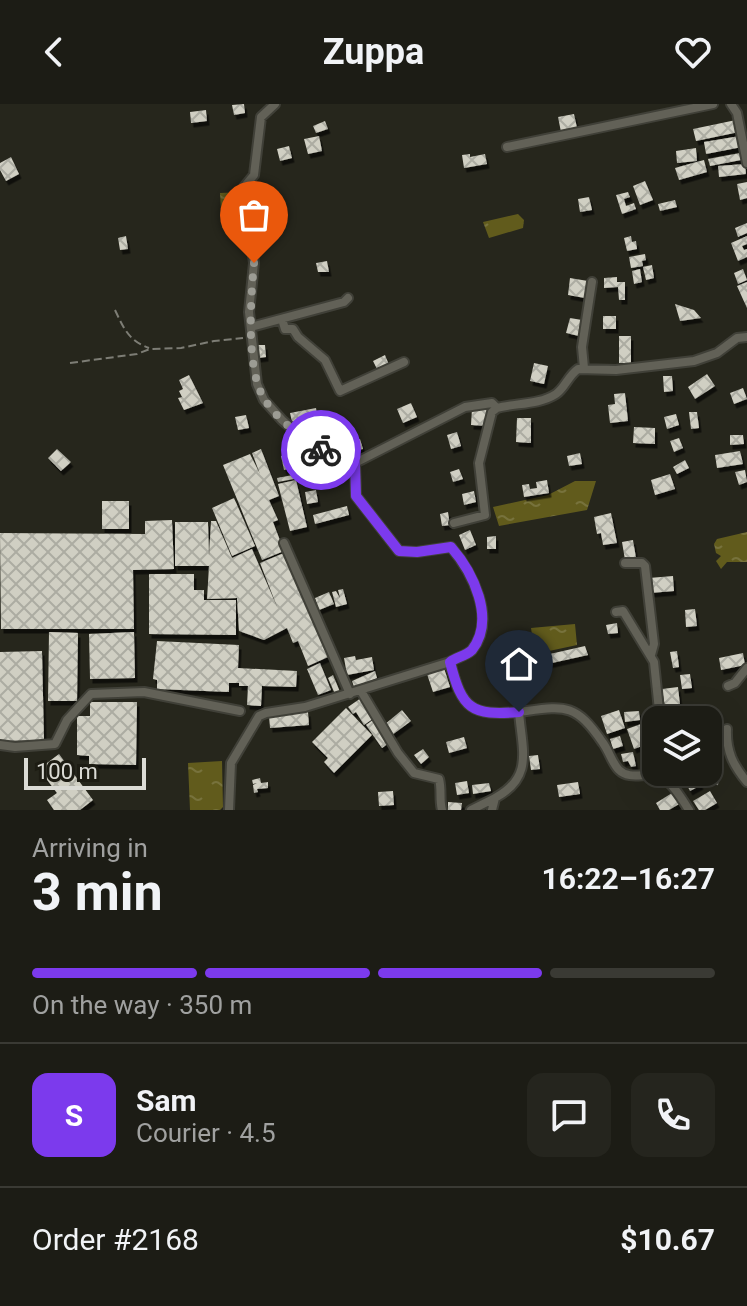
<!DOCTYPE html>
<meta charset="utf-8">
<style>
body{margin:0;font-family:Roboto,sans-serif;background:#25251e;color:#f1f3f6;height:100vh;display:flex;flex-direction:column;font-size:30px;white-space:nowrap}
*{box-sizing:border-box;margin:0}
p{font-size:26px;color:#a0a1a0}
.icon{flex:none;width:44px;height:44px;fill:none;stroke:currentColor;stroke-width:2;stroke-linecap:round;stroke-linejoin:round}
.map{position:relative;height:706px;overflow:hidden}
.panel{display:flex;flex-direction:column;background:#1c1c15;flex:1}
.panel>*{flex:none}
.tools{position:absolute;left:642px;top:602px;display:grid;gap:16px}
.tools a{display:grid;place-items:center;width:80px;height:80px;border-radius:16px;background:#1c1c15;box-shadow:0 8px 32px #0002,0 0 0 2px #3a3a34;font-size:40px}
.scale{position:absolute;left:24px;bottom:20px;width:122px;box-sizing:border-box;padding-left:8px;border:4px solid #dbdbd5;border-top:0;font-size:22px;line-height:28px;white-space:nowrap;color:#dbdbd5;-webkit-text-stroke:6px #1d1c13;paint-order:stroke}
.pin{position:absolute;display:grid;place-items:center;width:68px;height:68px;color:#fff;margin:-82px -34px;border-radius:50% 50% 50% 0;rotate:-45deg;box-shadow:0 0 8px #0007}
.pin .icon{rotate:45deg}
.courier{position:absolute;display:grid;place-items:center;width:80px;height:80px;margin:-40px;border:6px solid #7c3aed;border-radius:50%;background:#fff;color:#222;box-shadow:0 2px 10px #0007}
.head em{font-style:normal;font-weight:700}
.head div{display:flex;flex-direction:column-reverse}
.head{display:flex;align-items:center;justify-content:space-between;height:136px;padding:0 32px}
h1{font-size:52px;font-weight:700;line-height:60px}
.bar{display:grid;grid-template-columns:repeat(4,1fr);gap:12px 8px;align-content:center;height:96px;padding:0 32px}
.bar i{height:10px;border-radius:6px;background:#3a3a34}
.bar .selected{background:#7c3aed}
.bar p{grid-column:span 4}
.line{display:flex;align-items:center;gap:20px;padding:0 32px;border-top:2px solid #3a3a34}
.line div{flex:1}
.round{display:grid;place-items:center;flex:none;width:84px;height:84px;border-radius:16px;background:#25251e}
header{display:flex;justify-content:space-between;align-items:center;height:104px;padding:0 32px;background:#1c1c15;font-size:36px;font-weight:700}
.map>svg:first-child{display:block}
.water{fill:url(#water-ripples)}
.building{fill:url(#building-cross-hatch);filter:url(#shadow)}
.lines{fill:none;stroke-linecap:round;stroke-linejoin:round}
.minor-casing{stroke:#404038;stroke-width:12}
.path{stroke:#7d7d75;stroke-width:2;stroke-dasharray:8 4;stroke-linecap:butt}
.minor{stroke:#626157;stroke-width:8}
.done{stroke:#9c9c94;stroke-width:8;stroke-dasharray:0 14.4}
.route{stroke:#7c3aed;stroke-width:10}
</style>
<header><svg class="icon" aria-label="back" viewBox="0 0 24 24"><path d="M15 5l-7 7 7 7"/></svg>Zuppa<svg class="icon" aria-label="heart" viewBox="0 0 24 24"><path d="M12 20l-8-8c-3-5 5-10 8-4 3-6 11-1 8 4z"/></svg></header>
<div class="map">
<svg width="747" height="706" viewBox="0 0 747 706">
<defs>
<pattern id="water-ripples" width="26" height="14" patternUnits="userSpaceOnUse" patternTransform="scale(2)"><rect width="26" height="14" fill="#615b1c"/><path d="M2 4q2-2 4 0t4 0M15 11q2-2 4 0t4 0" fill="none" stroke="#77723c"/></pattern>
<pattern id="building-cross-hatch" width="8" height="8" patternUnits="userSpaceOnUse" patternTransform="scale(2)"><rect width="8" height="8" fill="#d0cfc3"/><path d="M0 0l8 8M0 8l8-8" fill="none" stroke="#acaca2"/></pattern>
<filter id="shadow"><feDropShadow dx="2.5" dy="4.5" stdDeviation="0" flood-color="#0009"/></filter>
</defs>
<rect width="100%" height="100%" fill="#26261c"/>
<path class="water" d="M243,88L245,125L222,124L220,89Z
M518,110L524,116L523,124L489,134L483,118Z
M575,377H596L587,406L499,422L493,403L548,391Z
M747,428V458H727L721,465L716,457L721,452L716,449L714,440L717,435Z
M575,520L577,541L535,550L531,524Z
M222,657L223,703L220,706H190L188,659Z"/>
<path class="building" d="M244,0L245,9L234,11L232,1Z
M206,6L207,17L191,19L190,8Z
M574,10L577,24L561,28L558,13Z
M736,16L739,28L696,37L693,25Z
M325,17L328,25L316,29L313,22Z
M319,32L322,47L308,50L304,35Z
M740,32L742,43L706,50L704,38Z
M289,42L292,54L280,57L277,45Z
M696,44L697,57L677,59L676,47Z
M740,49L741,56L710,62L708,55Z
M470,50V53L485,50L487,60L464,64L462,51Z
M11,53L19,70L6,77L0,66V59Z
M704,56L707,68L679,76L675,64Z
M745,60L746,70L719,73L718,62Z
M645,77L653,96L640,101L633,82Z
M747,78V94L740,96L737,80Z
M628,88L630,93L624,95L626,102L634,99L636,105L622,110L616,91Z
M589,93L592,106L580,108L578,95Z
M675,96L677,103L660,107L658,100Z
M747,119V129L738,133L735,124Z
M126,132L128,145L120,146L118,134Z
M631,132L632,138L636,137L637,145L627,147L624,134Z
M747,132V140L742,142L744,146L747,145V153L738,157L731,139Z
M645,150L646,156L642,157L643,162L631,164L629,153Z
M327,157L329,168H318L316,159Z
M652,161L654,174L646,176L643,163Z
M640,165L642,178L634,180L632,167Z
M743,165L747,176L738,180L734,169Z
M617,173V178H625V196H619L618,183L604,184V174Z
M570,174L588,177L585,194L568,191Z
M747,178V204L737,182Z
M675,200L694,206L701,214L680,217Z
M603,212H616V225H603Z
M570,214L582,216L579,232L566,229Z
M619,232H631V259H619Z
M257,241H265L266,253L258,254Z
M385,251L389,261L378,267L373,257Z
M534,259L548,262L544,280L530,277Z
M707,270L715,282L695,295L688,283Z
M189,271L203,299L184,306L178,294L182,293L179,287L183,285L179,276Z
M663,272H672L673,287L664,288Z
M743,284L747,295L734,300L730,289Z
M625,289L628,317L610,319L608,301L615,300L614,290Z
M411,299L417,313L403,319L397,305Z
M316,304L320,326L308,328L306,315L292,318L290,309Z
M472,304L487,305L486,322L471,321Z
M689,308H697L699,324L691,325Z
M676,310L679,321L667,325L664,313Z
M246,311L249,324L238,326L235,313Z
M517,314H531V339L516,338Z
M634,323L655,324V340L633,339Z
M457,328L461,342L451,345L447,331Z
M730,331H743L744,340L730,341Z
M679,334L683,344L674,348L670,337Z
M360,335L363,345L349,348L347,339Z
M57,345L71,358L61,367L48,354Z
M261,345L279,392L269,396L278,416L273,418L284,447L262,456L223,361L250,350L260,370L252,349Z
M303,346L307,361L284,366L281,352Z
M740,347L743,360L717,364L715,351Z
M580,349L582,360L569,362L567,352Z
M685,356L689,364L677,370L673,363Z
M459,365L463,375L453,378L450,368Z
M319,366L320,370L278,378L277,374Z
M745,366L747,378L739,381L735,368Z
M670,370L675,385L655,391L651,376Z
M296,376L307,423L290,427L278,380Z
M547,376L549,389L524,393L522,381L529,380L530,385L537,384L536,378Z
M316,386L318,398L307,400L305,388Z
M474,387L476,398L464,401L462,390Z
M234,394L255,442L232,452L212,404Z
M102,397H129V425H102Z
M347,402L349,411L315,420L313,411Z
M448,408L450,421L442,422L440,410Z
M611,409L617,439L603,441L601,429L597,430L594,413Z
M172,416L174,465L133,466L134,525H1L0,429L145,430V417Z
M211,417H216L232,454L252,445L278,505L260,459L284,449L328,553L308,562L298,537L293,539L287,524L264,536L239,527L237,494L207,495L209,462H175V418H208L209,452Z
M470,426L476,441L465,446L459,431Z
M496,432V445H487V433Z
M633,436L636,454L625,456L622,438Z
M149,470H194V486H204V496H236V531L149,530Z
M673,472L674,487L650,489L649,474Z
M343,485L347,500L336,503L332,488L336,487L340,494L338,486Z
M329,488L334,500L319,506L315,494Z
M695,505L697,522L686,523L685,506Z
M617,519L618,529L608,530L606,521Z
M49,528L78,529L77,597H48Z
M134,528L135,574L90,575L89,530Z
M157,537L239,541L238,564L297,567L296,583L262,582L261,602L247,601L248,582H239V579H229V588L157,585V576L153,575Z
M585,542L588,551L543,561L541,552Z
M42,547L44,636L0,637V548Z
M677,547L679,563L673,564L670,548Z
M743,549L745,561L721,566L719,554Z
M355,552L356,556L372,553L374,566L347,571L344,554Z
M320,559L331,586L318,591L307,565Z
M444,564L450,583L433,588L427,570Z
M375,567L377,574L354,583L352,577Z
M690,570L692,584L682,585L680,571Z
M333,571L340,588L335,590L328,574Z
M678,583L680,601L665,603L662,585Z
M361,594L374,614L364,621L356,608L353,610L348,603Z
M90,598H137L136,661L89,660V652L77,651V612H90Z
M346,604L372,631L334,669L324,658L328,654L312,638Z
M402,606L411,617L392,631L384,621Z
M619,606L625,624L607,630L601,612Z
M639,607L640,616L625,618L624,608Z
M308,608L309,621L270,624L269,612Z
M373,616L389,639L382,644L366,621Z
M656,617V629L649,631L646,619Z
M644,619L650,639L634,645L627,625Z
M620,632L623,642L613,645L610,635Z
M464,633L467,644L449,649L446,638Z
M423,645L429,653L421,660L414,651Z
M633,648L636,662L631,663L628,657L623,658L621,650Z
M59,650L93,696L80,706H54L47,696L57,689L39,665Z
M538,651L540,665L531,666L529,652Z
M694,669L701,681L690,687L684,675Z
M260,674L261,679L268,678V684L257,685L258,688L254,689L253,681L257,679L253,680L252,676Z
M467,677L469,689L457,691L455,679Z
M578,678L580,690L559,693L557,681Z
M489,679L491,687L473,690L472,681Z
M393,687L394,701L379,702L378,688Z
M710,687L717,699L705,706H699L693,697Z
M672,689L679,700L669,706H660L656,699Z
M448,698L462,699L461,706H448Z"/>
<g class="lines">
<g class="minor-casing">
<path id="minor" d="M275,0L261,13L254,71L244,83L254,159L249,208L257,280L264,296L282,316L306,337L315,343L355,359
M731,0L737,9L747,59
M507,43L713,0
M282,215L285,225H293L298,233L325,256L340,287L404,258
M251,223L344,198L348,194
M584,264L582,243L592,178
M355,359L465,303L492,299L497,304C515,299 539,301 556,290C565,284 568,272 578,265L616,266L694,257L717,249L737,234L747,233
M355,359L356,392L399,447L417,448L451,443C472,468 497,515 472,546C466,552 457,553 450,558
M454,419L485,411L479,359L492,308L497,304
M284,439L350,590
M625,459H642L645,462L654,540L651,551
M616,508L623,507L654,558L660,616
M728,582L735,579L747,564
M361,587L398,649L414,669L439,675C442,686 439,695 442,706
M727,625C726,647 733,661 747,678
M0,641L15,643L55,640L67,616L91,590L144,588L240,607
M229,706L231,659L259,612L266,609L305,603L450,558C462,605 471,612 519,608
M471,706L495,694
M492,706L495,694C534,673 522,646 519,608C565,602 575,598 603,639C609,647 612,659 619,666C630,677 648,667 661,673C673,679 682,695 689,706"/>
</g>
<path class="path" d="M115,206C124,225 129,237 149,244
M70,259L137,250L150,245L181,244L214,237L243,234
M717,681L722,653"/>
<use href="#minor" class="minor"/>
</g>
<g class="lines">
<path class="done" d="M254,159C251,194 245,266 265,296C271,306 281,316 291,324C300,332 309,341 321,346"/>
<path class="route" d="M321,346L355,359L356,392L399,447L417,448L451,443C473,468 496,515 472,546C466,552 457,553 450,558C462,605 471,612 519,608"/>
</g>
</svg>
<div class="tools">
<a><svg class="icon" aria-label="layers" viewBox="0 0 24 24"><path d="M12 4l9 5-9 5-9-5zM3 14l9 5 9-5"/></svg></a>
</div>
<div class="scale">100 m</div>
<div class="pin" style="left:254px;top:159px;background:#ea580c"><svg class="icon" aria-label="bag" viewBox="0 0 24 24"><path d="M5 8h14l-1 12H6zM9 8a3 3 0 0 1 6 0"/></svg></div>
<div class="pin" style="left:519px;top:608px;background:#1f2937"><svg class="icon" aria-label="home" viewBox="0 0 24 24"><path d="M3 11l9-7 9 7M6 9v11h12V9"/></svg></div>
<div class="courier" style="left:321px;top:346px"><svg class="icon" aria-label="bike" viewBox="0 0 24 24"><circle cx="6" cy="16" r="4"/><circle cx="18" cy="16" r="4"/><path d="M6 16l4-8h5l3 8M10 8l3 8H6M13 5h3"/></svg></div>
</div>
<section class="panel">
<div class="head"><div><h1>3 min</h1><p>Arriving in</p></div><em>16:22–16:27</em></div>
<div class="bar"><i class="selected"></i><i class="selected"></i><i class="selected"></i><i></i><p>On the way · 350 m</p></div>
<div class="line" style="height:144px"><b class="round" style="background:#7c3aed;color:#fff">S</b><div><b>Sam</b><p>Courier · 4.5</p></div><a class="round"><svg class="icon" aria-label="chat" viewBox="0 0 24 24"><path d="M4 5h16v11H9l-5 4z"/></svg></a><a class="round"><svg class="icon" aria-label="phone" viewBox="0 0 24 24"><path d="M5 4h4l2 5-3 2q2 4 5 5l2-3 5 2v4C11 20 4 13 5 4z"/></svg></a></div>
<div class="line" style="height:104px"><div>Order #2168</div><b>$10.67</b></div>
</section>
